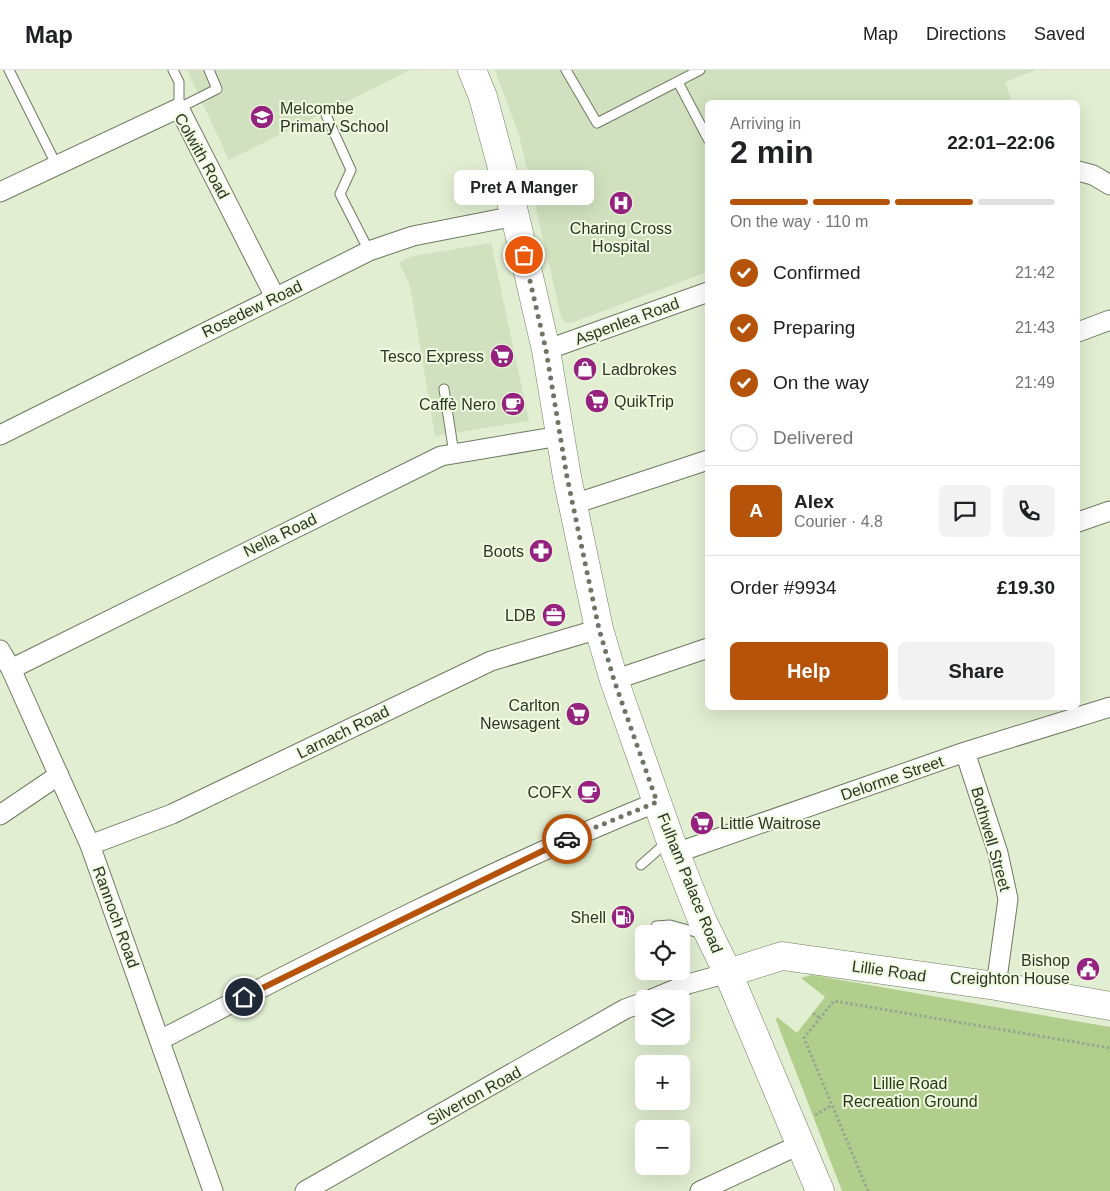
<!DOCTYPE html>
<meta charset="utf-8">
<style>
body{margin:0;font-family:Helvetica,sans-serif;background:#f2f2f2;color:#202124;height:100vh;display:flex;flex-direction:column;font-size:19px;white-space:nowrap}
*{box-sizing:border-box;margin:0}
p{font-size:16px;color:#757577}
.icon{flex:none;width:28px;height:28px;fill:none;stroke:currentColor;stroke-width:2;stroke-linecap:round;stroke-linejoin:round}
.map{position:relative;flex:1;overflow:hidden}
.panel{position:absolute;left:705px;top:30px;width:375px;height:610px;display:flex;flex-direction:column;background:#fff;border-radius:8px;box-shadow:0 5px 20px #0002}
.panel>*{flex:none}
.buttons{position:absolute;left:635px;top:855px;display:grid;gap:10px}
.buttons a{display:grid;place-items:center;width:55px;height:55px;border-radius:8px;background:#fff;box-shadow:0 5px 20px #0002;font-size:25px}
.pin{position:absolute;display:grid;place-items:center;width:42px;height:42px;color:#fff;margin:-21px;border:2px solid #fff;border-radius:50%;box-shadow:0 1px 5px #0007}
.courier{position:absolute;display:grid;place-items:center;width:50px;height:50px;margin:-25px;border:4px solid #b45309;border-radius:50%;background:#fff;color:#222;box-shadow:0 1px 6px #0007}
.bubble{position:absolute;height:35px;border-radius:8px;background:#fff;box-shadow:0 5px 20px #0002;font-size:16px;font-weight:600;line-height:35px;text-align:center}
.overview em{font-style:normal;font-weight:600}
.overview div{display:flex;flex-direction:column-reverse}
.overview{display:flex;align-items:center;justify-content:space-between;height:85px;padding:0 25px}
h1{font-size:32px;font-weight:600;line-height:38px}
.bar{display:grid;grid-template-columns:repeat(4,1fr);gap:8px 5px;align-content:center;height:60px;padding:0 25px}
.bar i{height:6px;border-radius:4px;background:#e0e0e0}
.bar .active{background:#b45309}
.bar p{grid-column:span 4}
.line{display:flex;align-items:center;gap:12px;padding:0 25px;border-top:1px solid #e0e0e0}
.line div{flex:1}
.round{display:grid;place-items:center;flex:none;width:52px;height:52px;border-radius:8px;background:#f2f2f2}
ol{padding:0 25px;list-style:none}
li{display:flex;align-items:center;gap:15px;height:55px}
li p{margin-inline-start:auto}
li .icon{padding:5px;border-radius:50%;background:#b45309;color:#fff;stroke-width:4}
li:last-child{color:#757577}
li i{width:28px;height:28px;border:2px solid #e0e0e0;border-radius:50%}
.action{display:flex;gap:10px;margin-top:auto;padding:10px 25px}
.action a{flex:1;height:58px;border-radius:8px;background:#b45309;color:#fff;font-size:20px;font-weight:600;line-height:58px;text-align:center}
.action a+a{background:#f2f2f2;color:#202124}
header{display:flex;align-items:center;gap:30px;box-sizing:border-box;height:70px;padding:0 25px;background:#fff;border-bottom:1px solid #e0e0e0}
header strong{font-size:24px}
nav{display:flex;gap:28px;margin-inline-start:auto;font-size:18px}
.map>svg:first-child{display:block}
.built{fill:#d1e1bf}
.green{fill:#b1ce8c}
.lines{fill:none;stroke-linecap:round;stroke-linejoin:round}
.service-casing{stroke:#6e7a61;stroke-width:11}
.minor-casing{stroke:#6e7a61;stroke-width:21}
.primary-casing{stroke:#6e7a61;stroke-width:29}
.path{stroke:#9ba690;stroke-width:3;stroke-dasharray:2.5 2.5;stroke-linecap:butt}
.service{stroke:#fff;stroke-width:9}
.minor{stroke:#fff;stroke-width:19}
.primary{stroke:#fff;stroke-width:28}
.done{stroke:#6d7564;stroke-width:5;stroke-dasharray:0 9}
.route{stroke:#b45309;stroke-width:6}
.labels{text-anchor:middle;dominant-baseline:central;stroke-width:4;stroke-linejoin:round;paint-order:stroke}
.poi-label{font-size:16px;fill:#2e3429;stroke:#eefbde;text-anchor:end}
.street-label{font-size:16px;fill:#2e3429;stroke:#eefbde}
.park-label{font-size:16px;fill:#283613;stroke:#eefbde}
</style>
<header>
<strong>Map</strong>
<nav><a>Map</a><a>Directions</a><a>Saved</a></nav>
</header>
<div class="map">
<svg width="1110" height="1121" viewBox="0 0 1110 1121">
<rect width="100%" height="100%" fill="#e1eed1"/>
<path class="built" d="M187,0H410L229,90Z
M495,0H1036L1005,12L1012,32H708L707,202L571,253L565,252L561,246L519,65Z
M491,173L529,351L435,366L410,215L399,193L409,187Z"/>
<path class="green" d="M812,905L1110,957V1121H842L776,950L777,947L797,963L825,927L801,908Z"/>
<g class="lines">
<g class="service-casing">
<path id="service" d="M9,0L56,94
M173,0L179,12V38L217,19L209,0
M566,0L597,53L700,0
M678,12L708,69
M326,45L351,100L340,124L369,181
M444,319L454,384
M641,795L667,772
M656,856L670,855L703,864"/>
</g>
<g class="minor-casing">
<path id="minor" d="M1078,101L1093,105L1110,115
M0,122L179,38L275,227
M1078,262L1110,250
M546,280L708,222
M0,365L369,181L413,166L515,146
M574,434L708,390
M1078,452L1110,441
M0,580L11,599L90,775L213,1121
M11,599L441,386L560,366
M614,610L708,578
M965,682L998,783L1008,829L996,916
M0,745L59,705
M90,775L172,744L491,591L599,559
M676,783L965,682L1110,637
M652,929L688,914L728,903
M160,970C323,886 487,801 657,732
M305,1121L625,939L644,932
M700,1121L801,1074"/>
</g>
<g class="primary-casing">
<path id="primary" d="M472,0L483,27L515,146L546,280L567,407L599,559L614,610L670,769L702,850L728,903L820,1121
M728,903L782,886L996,916L1110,936"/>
</g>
<path class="path" d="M813,943L820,948
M815,1045L832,1035
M868,1121L804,968L834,931L1110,978"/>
<use href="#service" class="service"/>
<use href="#minor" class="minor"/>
<use href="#primary" class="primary"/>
</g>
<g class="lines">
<path class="done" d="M524,185L546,280L567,407L599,559L614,610L657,732L567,769"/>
<path class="route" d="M244,927L567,769"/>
</g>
<defs>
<g id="school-disc" transform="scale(1.25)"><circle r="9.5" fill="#96227f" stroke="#eefbde"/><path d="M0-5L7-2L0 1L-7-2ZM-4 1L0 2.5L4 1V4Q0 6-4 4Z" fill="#fff"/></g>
<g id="hospital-disc" transform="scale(1.25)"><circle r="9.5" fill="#96227f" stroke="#eefbde"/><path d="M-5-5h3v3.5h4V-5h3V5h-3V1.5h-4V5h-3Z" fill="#fff"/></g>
<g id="supermarket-disc" transform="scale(1.25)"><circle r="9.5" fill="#96227f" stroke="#eefbde"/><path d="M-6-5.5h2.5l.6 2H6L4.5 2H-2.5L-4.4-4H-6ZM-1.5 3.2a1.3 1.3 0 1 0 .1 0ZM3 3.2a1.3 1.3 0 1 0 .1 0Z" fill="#fff"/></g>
<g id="shop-disc" transform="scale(1.25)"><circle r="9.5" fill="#96227f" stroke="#eefbde"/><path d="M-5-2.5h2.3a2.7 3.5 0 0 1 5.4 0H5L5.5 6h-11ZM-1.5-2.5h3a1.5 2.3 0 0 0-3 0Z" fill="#fff"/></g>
<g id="cafe-disc" transform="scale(1.25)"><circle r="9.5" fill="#96227f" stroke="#eefbde"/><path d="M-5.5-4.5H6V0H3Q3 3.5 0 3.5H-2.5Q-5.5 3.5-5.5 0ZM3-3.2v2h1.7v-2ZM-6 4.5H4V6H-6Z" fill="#fff"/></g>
<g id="pharmacy-disc" transform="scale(1.25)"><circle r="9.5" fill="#96227f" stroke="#eefbde"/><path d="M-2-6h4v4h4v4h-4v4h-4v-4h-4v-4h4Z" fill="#fff"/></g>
<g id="office-disc" transform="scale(1.25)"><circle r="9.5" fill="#96227f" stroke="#eefbde"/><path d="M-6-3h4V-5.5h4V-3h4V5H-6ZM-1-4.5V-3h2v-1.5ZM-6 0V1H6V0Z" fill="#fff"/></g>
<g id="fuel-disc" transform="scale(1.25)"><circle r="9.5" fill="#96227f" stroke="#eefbde"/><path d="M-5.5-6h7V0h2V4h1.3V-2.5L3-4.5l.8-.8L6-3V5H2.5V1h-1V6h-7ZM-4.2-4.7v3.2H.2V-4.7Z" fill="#fff"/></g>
<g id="civic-disc" transform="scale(1.25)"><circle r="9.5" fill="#96227f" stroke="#eefbde"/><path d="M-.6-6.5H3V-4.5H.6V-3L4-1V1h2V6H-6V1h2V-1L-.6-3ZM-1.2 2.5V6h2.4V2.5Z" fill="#fff"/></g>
</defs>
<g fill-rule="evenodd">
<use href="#school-disc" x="262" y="47"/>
<use href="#hospital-disc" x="621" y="133"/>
<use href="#supermarket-disc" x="502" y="286"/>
<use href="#shop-disc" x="585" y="299"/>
<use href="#supermarket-disc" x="597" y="331"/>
<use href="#cafe-disc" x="513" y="334"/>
<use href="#pharmacy-disc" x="541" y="481"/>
<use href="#office-disc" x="554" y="545"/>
<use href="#supermarket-disc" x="578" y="644"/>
<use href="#cafe-disc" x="589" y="722"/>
<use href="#supermarket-disc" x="702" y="753"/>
<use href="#fuel-disc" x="623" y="847"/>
<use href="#civic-disc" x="1088" y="899"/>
</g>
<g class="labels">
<g class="poi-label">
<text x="280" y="38" text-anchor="start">Melcombe<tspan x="280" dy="18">Primary School</tspan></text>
<text x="621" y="158" text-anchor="middle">Charing Cross<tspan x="621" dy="18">Hospital</tspan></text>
<text x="484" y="286">Tesco Express</text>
<text x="602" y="299" text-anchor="start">Ladbrokes</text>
<text x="614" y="331" text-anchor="start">QuikTrip</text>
<text x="496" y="334">Caffè Nero</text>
<text x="524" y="481">Boots</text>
<text x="536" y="545">LDB</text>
<text x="560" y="635">Carlton<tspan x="560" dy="18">Newsagent</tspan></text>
<text x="572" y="722">COFX</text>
<text x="720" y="753" text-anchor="start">Little Waitrose</text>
<text x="606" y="847">Shell</text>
<text x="1070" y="890">Bishop<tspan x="1070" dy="18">Creighton House</tspan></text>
</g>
<g class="street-label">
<text transform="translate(202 86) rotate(61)">Colwith Road</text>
<text transform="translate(252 239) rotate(-26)">Rosedew Road</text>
<text transform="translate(627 251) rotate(-20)">Aspenlea Road</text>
<text transform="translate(280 465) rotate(-26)">Nella Road</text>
<text transform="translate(343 662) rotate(-26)">Larnach Road</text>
<text transform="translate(892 708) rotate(-19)">Delorme Street</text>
<text transform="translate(991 769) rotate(74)">Bothwell Street</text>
<text transform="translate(690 813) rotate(68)">Fulham Palace Road</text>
<text transform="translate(116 847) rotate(70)">Rannoch Road</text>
<text transform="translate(889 901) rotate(8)">Lillie Road</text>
<text transform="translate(474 1026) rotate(-29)">Silverton Road</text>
</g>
<g class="park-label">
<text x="910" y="1013">Lillie Road<tspan x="910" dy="18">Recreation Ground</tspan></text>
</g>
</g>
</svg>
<div class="buttons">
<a><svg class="icon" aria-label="locate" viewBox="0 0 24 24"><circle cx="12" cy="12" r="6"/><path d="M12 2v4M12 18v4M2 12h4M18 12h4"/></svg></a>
<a><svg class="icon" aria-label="layers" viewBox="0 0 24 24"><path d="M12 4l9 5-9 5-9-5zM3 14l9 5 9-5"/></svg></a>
<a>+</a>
<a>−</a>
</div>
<div class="pin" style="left:524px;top:185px;background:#ea580c"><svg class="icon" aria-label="bag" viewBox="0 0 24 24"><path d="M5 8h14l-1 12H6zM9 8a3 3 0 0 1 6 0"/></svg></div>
<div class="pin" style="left:244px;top:927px;background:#1f2937"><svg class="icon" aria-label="home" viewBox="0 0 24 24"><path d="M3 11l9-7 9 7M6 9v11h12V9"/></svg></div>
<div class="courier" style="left:567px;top:769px"><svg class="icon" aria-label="car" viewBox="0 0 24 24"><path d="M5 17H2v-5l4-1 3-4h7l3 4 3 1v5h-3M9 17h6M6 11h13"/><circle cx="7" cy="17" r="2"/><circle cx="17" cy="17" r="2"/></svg></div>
<div class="bubble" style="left:454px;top:100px;width:140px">Pret A Manger</div>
<section class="panel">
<div class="overview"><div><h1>2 min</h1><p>Arriving in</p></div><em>22:01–22:06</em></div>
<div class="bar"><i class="active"></i><i class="active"></i><i class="active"></i><i></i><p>On the way · 110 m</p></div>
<ol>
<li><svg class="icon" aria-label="check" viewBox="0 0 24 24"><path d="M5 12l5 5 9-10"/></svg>Confirmed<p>21:42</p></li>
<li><svg class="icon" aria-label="check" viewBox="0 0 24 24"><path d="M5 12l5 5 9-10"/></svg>Preparing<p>21:43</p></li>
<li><svg class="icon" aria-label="check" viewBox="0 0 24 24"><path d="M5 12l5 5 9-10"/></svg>On the way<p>21:49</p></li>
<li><i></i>Delivered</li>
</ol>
<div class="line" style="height:90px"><b class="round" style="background:#b45309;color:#fff">A</b><div><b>Alex</b><p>Courier · 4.8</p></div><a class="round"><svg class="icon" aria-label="chat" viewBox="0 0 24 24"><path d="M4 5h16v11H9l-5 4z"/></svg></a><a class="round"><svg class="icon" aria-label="phone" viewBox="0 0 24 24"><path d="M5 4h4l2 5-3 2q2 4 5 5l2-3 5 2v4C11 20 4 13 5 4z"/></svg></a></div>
<div class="line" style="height:65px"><div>Order #9934</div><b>£19.30</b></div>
<div class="action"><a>Help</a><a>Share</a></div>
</section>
</div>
